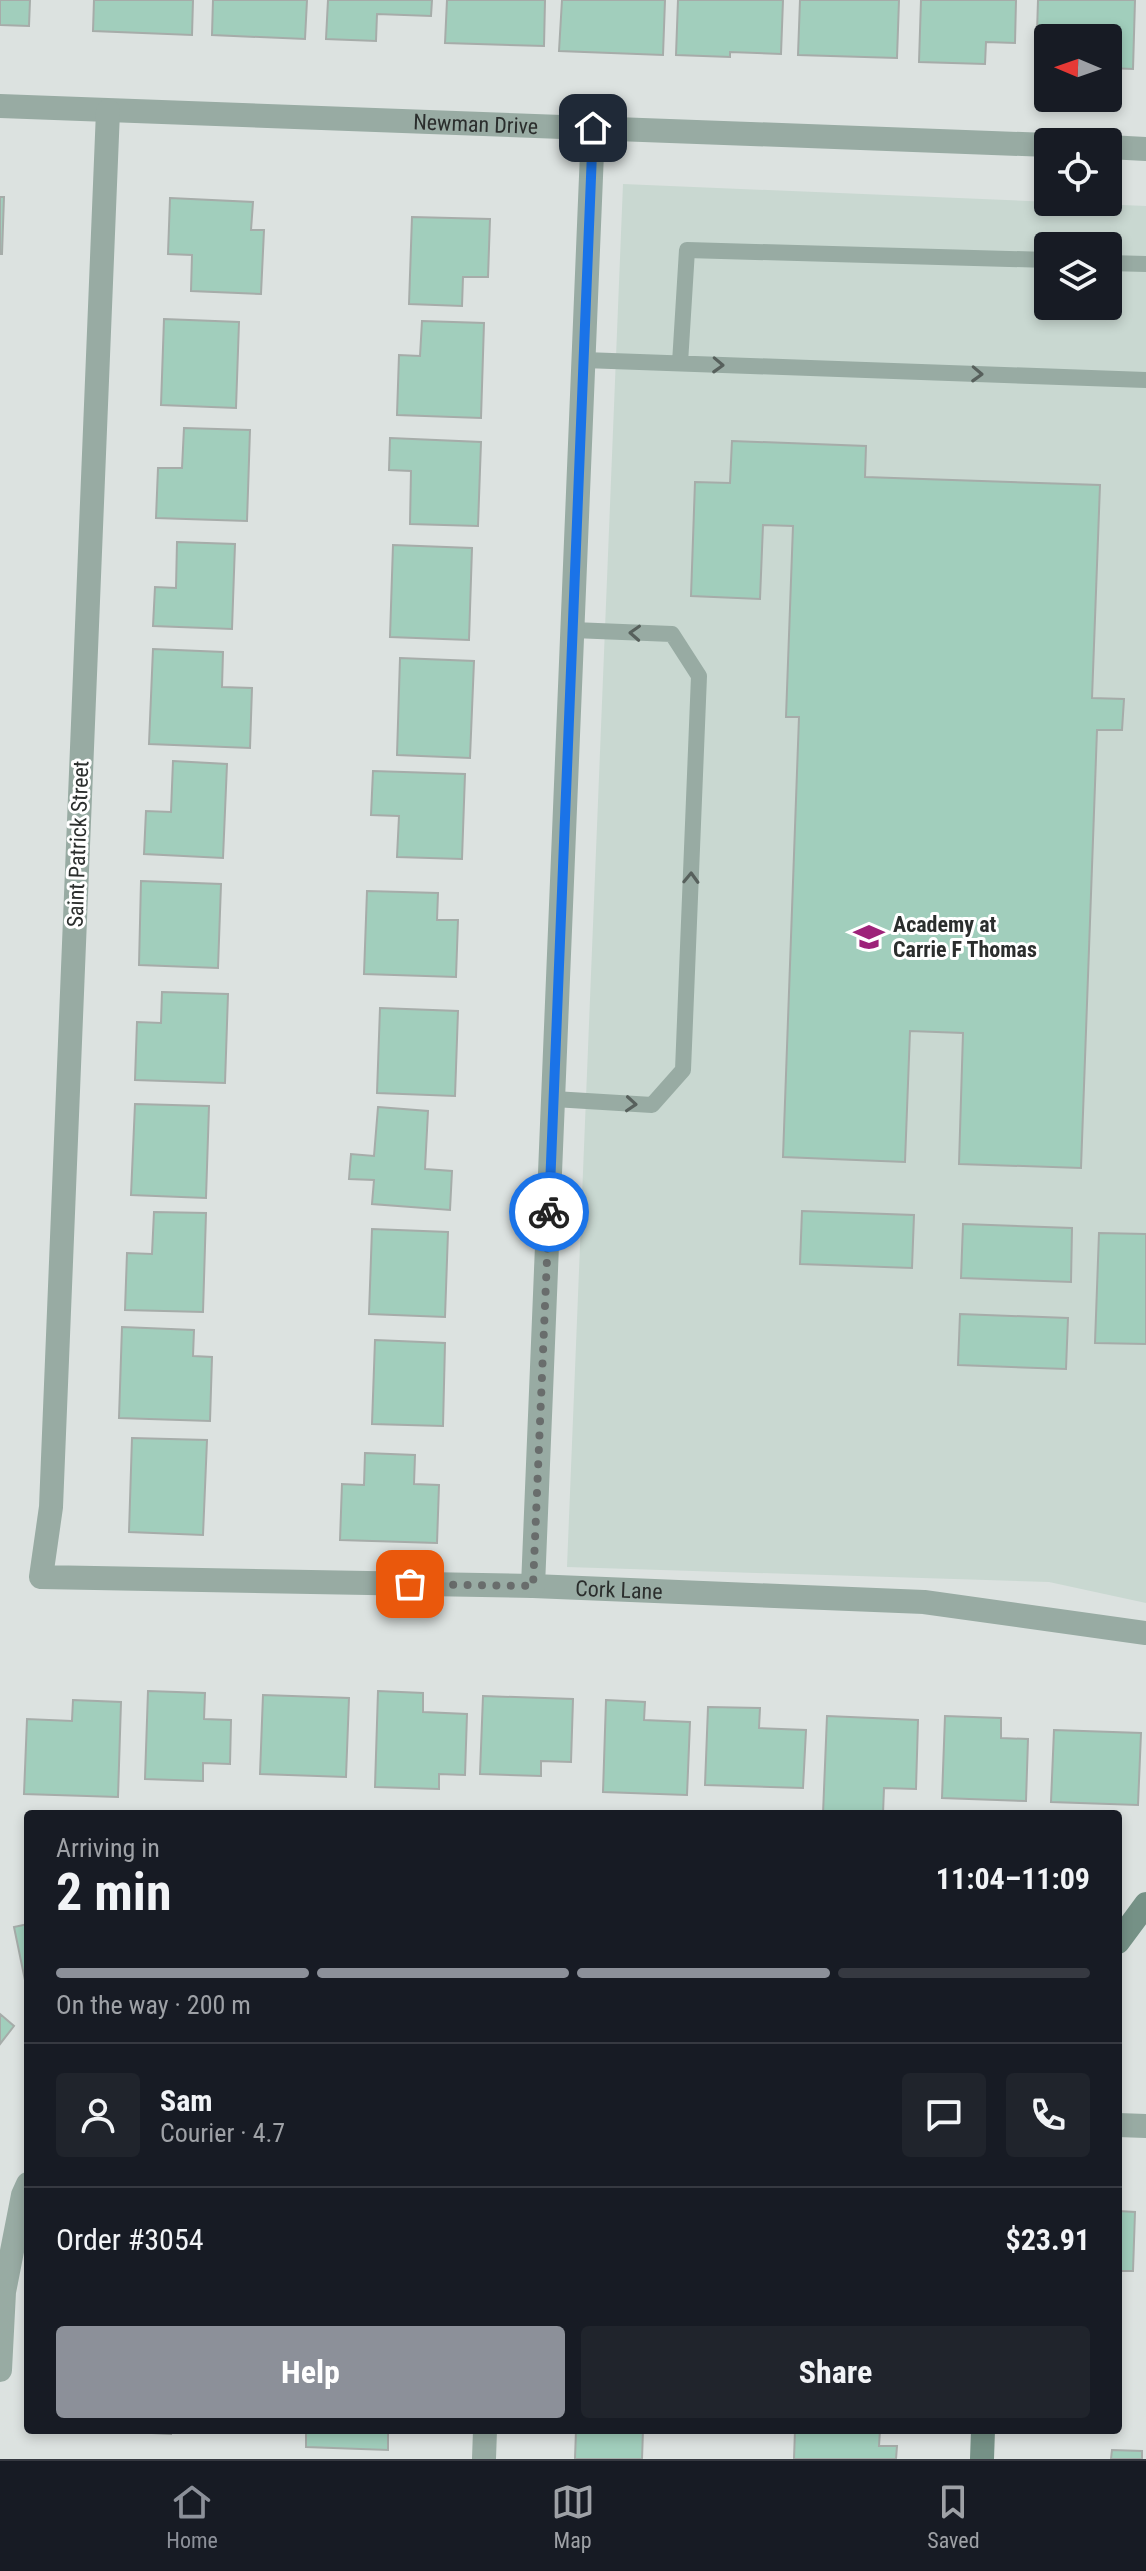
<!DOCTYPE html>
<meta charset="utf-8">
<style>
body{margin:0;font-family:"Roboto Condensed",sans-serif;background:#20242c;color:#f1f3f6;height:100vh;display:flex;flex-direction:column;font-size:30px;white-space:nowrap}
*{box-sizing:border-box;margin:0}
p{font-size:26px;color:#9ea1a6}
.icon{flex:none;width:44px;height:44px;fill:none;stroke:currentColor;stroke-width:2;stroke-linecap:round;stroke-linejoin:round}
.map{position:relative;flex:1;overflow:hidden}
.panel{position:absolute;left:24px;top:1810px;width:1098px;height:624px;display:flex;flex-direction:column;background:#171b24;border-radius:8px;box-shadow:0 4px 12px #0003}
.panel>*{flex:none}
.needle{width:52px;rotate:272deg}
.controls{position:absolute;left:1034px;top:24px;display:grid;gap:16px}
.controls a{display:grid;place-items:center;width:88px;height:88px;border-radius:8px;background:#171b24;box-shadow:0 4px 12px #0003;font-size:40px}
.pin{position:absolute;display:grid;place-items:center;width:68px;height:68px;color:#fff;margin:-34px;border-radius:16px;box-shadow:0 4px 12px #0006}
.courier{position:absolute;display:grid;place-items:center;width:80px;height:80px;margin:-40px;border:6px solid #1a73e8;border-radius:50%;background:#fff;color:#222;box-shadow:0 2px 10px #0007}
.overview em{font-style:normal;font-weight:700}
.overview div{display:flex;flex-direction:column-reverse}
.overview{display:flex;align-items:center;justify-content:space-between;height:136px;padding:0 32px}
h1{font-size:52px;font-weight:700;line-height:60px}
.bar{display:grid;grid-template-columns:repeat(4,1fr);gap:12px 8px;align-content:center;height:96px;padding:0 32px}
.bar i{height:10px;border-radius:6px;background:#363941}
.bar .current{background:#8c9099}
.bar p{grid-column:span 4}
.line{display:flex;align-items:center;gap:20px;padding:0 32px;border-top:2px solid #363941}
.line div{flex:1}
.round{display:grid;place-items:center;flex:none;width:84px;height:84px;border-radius:8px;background:#20242c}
.primary-button{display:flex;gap:16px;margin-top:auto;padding:16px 32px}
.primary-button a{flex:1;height:92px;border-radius:8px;background:#8c9099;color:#fff;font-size:32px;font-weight:700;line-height:92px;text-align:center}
.primary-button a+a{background:#20242c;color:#f1f3f6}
.tab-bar{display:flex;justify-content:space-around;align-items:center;height:112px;border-top:2px solid #363941;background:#171b24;font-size:22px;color:#9ea1a6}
.tab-bar a{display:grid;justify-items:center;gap:4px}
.tab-bar .current{color:#8c9099}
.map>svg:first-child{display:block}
.built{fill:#c9d8d1;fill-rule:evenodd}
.building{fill:#a1cebc;stroke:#a6aca9;stroke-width:2}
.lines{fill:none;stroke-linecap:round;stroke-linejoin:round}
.lane{stroke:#98aba3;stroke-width:16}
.street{stroke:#98aba3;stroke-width:24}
.secondary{stroke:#759186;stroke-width:24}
.oneway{stroke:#57605c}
.done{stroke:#696d6c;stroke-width:8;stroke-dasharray:0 14.4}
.route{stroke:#1a73e8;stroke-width:10}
.labels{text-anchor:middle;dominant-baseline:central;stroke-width:6;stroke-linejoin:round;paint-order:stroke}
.street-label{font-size:22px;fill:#2b2e2d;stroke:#fff}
.poi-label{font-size:22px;font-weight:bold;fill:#2b2e2d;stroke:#fff;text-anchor:start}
</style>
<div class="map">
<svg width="1146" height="2459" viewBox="0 0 1146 2459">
<rect width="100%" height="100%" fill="#dce2e0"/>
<path class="built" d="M623,184L1146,206V1603L1049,1582L567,1567ZM1048,246H1108V306H1048Z"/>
<path class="building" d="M0,0H30L29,26L0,25Z
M94,0H193L192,35L93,31Z
M213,0H307L305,39L212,35Z
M328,0H432L431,16L377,14L376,41L326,39Z
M447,0H545L544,46L445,43Z
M562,0H665L663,55L559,51Z
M678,0H783L781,54L730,52V57L676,55Z
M800,0H899L897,58L798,55Z
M921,0H1016L1015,43L986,42L985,64L919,62Z
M1038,0H1135L1133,69L1108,68V38H1048V66H1036Z
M0,197H4L2,254H0Z
M170,198L253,202L251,230H264L261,294L191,291L192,255L168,254Z
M412,217L490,219L488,277H463L462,306L409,304Z
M164,319L239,322L236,408L161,405Z
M422,321L484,323L481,418L397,415L399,355L420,356Z
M184,428L250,430L247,521L156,518L158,468H182Z
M390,438L481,442L478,526L410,524L411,471L389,470Z
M732,441L866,446L865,477L1100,485L1092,698L1124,699L1122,730H1097L1081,1168L959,1164L963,1033L910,1031L905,1162L783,1157L799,717H786L793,526L763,525L760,599L691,596L695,482L730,483Z
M177,542L235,544L232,629L153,626L155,587L176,588Z
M393,545L472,548L469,640L390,637Z
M153,649L223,652L222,687L252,688L250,748L149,744Z
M400,658L474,661L470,758L397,755Z
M173,761L227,764L223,858L144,854L146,811L171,812Z
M373,771L465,774L462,859L397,857L399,816L371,815Z
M141,881L221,884L218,968L139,965Z
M367,891L438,893L437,920H458L456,977L364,974Z
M162,992L228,994L225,1083L135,1080L137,1022L161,1023Z
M380,1008L458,1011L455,1096L377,1093Z
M135,1104L209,1106L206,1198L131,1195Z
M378,1107L428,1111L425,1169L452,1171L450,1210L372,1204L374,1180L349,1179L351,1154L374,1156Z
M802,1211L914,1215L912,1268L800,1264Z
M154,1212L206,1213L203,1312L125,1310L127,1253L152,1254Z
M963,1224L1072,1228L1071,1282L961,1278Z
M372,1229L448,1232L445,1317L369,1314Z
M1099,1233L1146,1234V1344L1095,1343Z
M960,1314L1068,1318L1066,1369L958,1365Z
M122,1327L194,1330L193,1356L212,1357L210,1421L119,1418Z
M375,1340L445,1343L443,1426L372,1424Z
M132,1438L207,1440L203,1535L129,1532Z
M365,1453L415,1455L414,1484L439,1485L437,1543L340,1540L342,1484L364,1485Z
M148,1691L205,1693L204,1719L231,1720L230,1764L203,1763V1781L145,1779Z
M378,1691L423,1693V1712L467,1714L465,1775L439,1774V1789L375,1787Z
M263,1695L349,1698L346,1777L260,1774Z
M483,1696L573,1699L571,1762L541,1761V1776L480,1774Z
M73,1700L121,1702L118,1797L24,1794L27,1719L72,1721Z
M606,1700L645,1702L644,1720L690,1722L687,1795L603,1792Z
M708,1707L760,1708L759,1728L806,1730L803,1788L705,1785Z
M827,1716L918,1720L916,1789L884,1788L883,1814H823Z
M945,1716L1001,1718V1738L1028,1739L1026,1801L942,1798Z
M1054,1730L1141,1733L1138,1805L1051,1802Z
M28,1924V1990H27L14,1927Z
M0,2014L14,2026L0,2044Z
M1118,2211L1135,2212L1133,2271H1118Z
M92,2430H171V2434Z
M306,2430H388V2450L306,2447Z
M576,2430H643L642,2459H575Z
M795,2430H880L879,2446H897L896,2459H794Z
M1112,2450L1142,2451V2459H1111Z"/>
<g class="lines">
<path class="lane" d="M1108,263L1146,264
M584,360L1146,380
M680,363L687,250L1048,260
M554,1099L652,1105L683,1070L699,676L672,634L573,630"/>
<g class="street">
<path id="s1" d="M0,106L1048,145"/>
<path id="s2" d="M108,111L51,1507L41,1577L533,1586L924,1602L1146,1633"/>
<path d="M1108,147L1146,149"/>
<path d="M533,1586L593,128"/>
<path d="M1118,2125L1146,2126"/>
<path d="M0,2370L4,2292L23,2195L28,2184"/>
<path d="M484,2459L485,2430"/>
</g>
<path class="secondary" d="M1118,1942L1146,1904
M982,2459L983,2430"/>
</g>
<defs><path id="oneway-chevron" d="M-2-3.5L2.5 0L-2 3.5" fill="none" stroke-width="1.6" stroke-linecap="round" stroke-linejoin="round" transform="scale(2)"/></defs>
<g class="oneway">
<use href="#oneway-chevron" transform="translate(718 365) rotate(2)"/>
<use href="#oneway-chevron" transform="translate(977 374) rotate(2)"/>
<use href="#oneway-chevron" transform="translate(635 633) rotate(-177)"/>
<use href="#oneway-chevron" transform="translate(691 878) rotate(-88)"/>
<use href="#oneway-chevron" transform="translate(631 1104) rotate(4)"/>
</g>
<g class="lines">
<path class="done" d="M410,1584L533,1586L549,1212"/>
<path class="route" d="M549,1212L593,128"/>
</g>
<defs>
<g id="school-bare" transform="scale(2.4)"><path d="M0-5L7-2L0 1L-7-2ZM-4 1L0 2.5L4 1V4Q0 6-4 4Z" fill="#9d2279" stroke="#fff" stroke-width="2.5" paint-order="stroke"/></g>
</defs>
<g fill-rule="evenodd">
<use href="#school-bare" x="869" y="937"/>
</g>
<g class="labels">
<g class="street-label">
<text stroke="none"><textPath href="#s1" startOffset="476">Newman Drive</textPath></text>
<text transform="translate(78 844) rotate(-88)">Saint Patrick Street</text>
<text stroke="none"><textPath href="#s2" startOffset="2046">Cork Lane</textPath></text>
</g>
<g class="poi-label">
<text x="893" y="924">Academy at<tspan x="893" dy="25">Carrie F Thomas</tspan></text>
</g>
</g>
</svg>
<div class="controls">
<a><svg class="needle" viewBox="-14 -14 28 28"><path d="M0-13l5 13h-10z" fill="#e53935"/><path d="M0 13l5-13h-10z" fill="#9ea1a6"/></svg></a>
<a><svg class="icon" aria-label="locate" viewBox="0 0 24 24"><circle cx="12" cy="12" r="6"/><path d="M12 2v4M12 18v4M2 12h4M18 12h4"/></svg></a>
<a><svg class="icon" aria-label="layers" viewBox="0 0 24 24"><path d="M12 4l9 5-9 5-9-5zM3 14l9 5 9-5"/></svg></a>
</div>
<div class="pin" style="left:410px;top:1584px;background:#ea580c"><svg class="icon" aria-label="bag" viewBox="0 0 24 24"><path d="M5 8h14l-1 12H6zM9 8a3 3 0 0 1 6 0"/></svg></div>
<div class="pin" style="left:593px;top:128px;background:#1f2937"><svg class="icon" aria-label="home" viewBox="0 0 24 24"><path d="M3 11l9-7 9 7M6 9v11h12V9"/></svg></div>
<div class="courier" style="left:549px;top:1212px"><svg class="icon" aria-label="bike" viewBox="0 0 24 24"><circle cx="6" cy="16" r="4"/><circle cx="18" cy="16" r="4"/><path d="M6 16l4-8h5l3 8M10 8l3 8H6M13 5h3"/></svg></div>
<section class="panel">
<div class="overview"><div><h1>2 min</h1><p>Arriving in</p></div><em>11:04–11:09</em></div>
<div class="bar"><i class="current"></i><i class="current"></i><i class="current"></i><i></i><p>On the way · 200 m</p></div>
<div class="line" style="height:144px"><a class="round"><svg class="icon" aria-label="person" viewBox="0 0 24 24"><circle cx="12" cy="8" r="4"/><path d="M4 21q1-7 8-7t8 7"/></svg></a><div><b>Sam</b><p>Courier · 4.7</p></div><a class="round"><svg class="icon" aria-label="chat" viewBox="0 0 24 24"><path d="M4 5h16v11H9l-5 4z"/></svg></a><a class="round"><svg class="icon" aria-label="phone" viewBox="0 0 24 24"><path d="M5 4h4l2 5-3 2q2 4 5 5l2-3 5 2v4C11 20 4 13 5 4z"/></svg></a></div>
<div class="line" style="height:104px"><div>Order #3054</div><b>$23.91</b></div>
<div class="primary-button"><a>Help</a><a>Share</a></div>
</section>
</div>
<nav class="tab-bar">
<a class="current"><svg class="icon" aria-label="home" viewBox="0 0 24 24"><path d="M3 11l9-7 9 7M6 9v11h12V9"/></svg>Home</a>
<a><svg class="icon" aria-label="map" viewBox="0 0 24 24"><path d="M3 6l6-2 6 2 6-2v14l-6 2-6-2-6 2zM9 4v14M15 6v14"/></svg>Map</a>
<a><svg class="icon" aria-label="saved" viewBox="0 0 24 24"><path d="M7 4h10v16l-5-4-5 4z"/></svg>Saved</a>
</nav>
